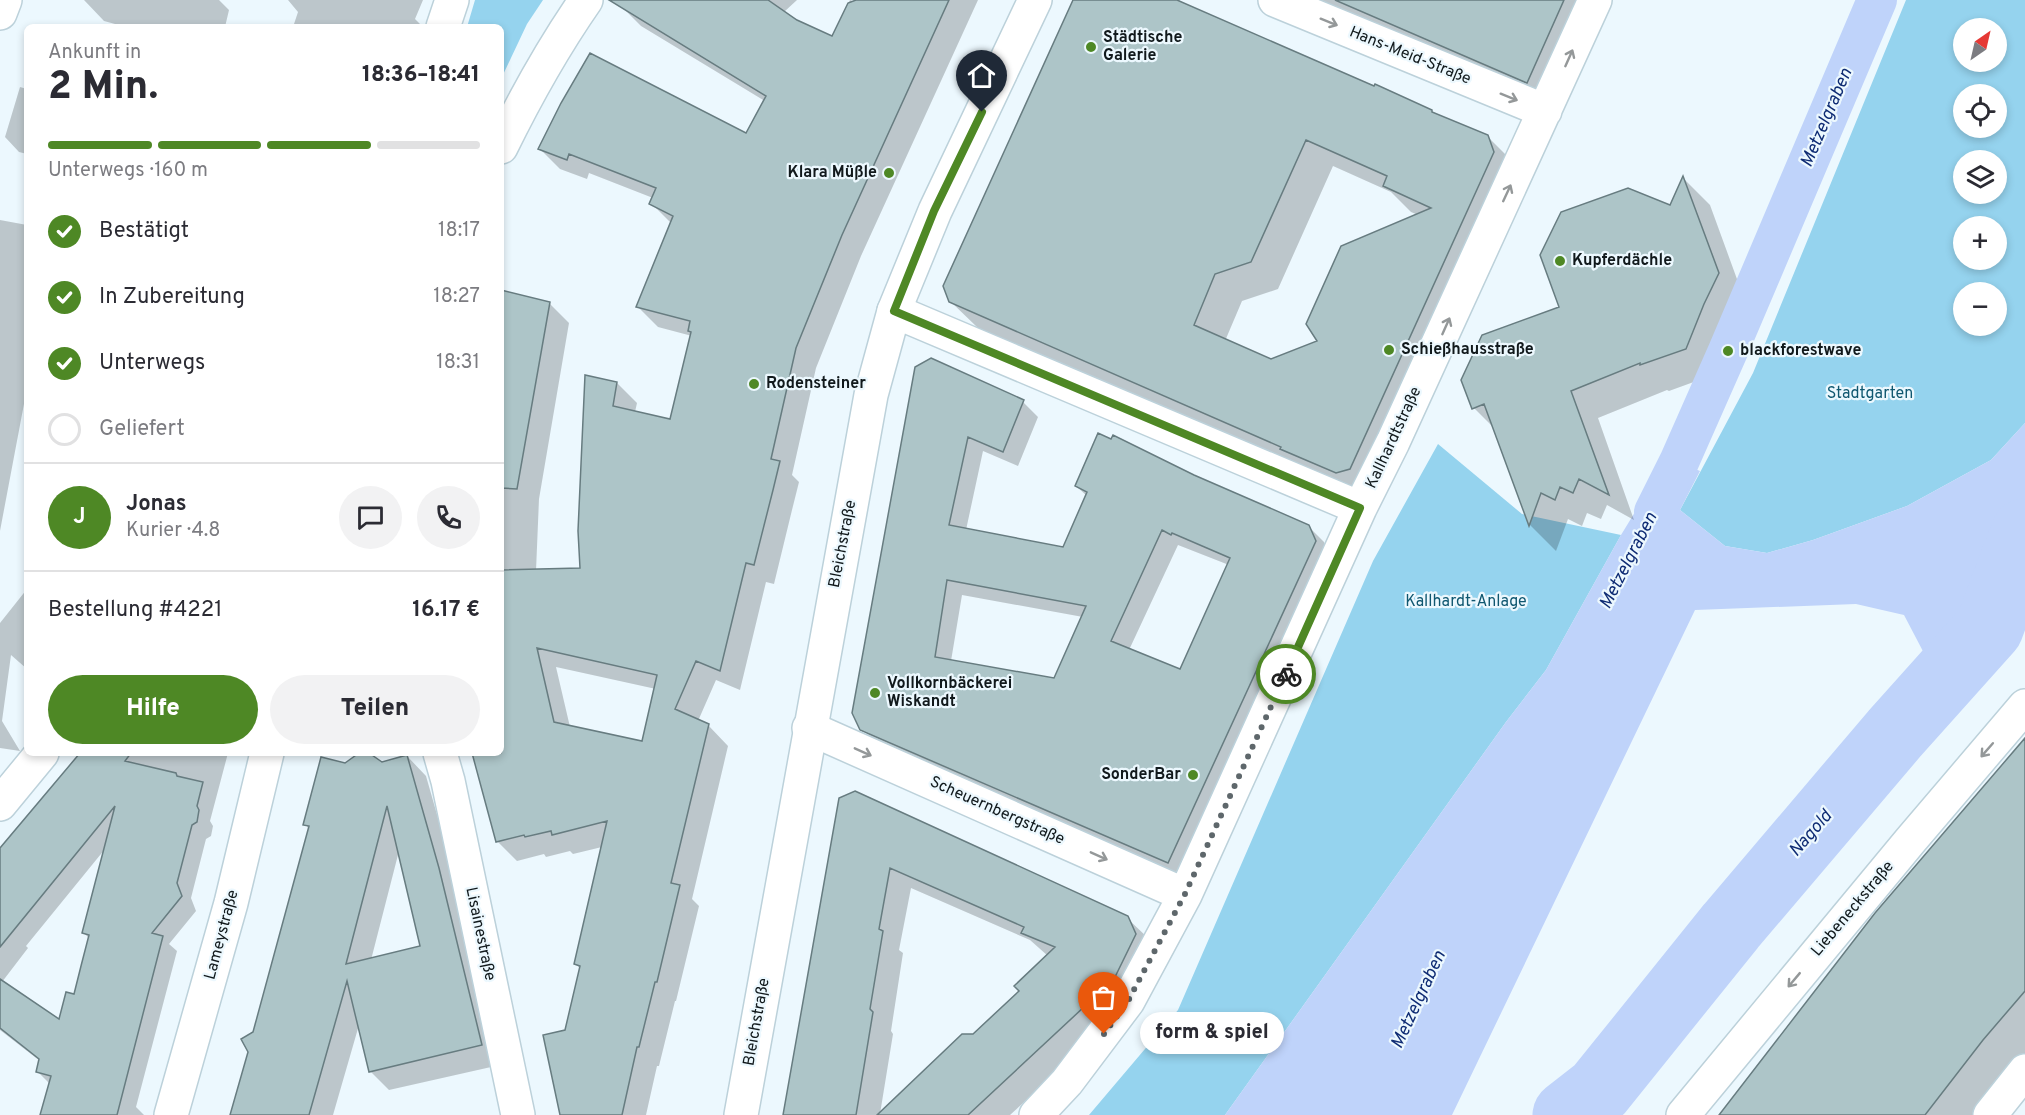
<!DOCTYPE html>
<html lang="de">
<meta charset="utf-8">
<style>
body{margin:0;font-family:Overpass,sans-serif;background:#f2f2f3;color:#2b2b33;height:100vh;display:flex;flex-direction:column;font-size:22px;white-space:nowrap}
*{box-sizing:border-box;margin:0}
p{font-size:20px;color:#7c7c81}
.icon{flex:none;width:33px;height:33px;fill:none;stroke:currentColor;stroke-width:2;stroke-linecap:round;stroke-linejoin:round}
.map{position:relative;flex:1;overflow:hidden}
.details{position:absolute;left:24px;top:24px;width:480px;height:732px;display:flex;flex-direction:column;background:#fff;border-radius:9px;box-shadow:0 3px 9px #0003}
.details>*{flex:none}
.needle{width:39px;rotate:34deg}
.fabs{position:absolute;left:1953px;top:18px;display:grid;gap:12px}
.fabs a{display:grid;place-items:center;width:54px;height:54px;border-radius:50%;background:#fff;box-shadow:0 3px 9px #0003;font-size:30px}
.pin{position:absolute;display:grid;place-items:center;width:51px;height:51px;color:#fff;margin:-62px -26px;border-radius:50% 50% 50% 0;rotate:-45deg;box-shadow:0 0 6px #0007}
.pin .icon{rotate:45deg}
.courier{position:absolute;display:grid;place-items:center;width:60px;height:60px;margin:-30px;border:4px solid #4e8825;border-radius:50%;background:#fff;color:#222;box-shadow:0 2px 8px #0007}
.bubble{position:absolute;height:42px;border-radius:21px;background:#fff;box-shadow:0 3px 9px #0003;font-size:20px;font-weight:800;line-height:42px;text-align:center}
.overview em{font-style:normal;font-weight:800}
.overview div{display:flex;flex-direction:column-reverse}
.overview{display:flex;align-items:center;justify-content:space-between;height:102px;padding:0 24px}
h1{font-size:39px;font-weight:800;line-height:45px}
.bar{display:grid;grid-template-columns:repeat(4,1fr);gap:9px 6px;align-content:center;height:72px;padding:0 24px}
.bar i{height:8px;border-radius:4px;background:#e1e1e2}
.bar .active{background:#4e8825}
.bar p{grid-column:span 4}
.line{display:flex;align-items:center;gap:15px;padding:0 24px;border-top:2px solid #e1e1e2}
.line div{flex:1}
.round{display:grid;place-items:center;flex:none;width:63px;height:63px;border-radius:32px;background:#f2f2f3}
ol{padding:0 24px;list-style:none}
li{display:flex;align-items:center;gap:18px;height:66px}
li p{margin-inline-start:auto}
li .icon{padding:6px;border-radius:50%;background:#4e8825;color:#fff;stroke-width:4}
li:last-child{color:#7c7c81}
li i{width:33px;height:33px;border:3px solid #e1e1e2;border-radius:50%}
.action{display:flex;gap:12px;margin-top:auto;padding:12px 24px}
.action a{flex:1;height:69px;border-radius:36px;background:#4e8825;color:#fff;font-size:24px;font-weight:800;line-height:69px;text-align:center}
.action a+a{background:#f2f2f3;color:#2b2b33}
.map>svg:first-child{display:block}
.green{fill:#95d3ee;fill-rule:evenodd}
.water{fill:#bfd3fa}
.shadow{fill:#0003;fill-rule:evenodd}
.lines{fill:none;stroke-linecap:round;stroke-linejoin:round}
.canal{stroke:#bfd3fa;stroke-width:40}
.river{stroke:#bfd3fa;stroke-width:69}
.building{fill:#adc5c8;stroke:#677c80;stroke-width:1.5;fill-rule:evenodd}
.street-casing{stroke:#bcd1da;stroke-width:36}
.secondary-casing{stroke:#bcd1da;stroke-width:36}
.primary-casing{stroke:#bcd1da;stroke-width:36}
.street{stroke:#fff;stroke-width:33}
.secondary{stroke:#fff;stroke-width:33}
.primary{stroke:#fff;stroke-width:33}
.oneway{stroke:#949899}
.done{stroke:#5e676b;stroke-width:6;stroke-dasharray:0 10.8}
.route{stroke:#4e8825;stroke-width:8}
.poi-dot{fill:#4e8825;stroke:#ecf8fe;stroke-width:2}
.labels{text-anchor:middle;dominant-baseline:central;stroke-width:4.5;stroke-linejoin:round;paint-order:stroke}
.poi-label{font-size:16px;font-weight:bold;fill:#11191c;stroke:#ecf8fe;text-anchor:start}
.street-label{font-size:16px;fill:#11191c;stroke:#ecf8fe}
.park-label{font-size:16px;fill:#0f5770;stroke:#ecf8fe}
.water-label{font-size:18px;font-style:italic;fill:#0f2c74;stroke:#ecf8fe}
</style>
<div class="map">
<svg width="2025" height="1115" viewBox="0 0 2025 1115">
<rect width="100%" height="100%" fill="#ecf8fe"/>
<path class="green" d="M475,0H543L527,24L501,79V27H467Z
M1906,0H2025V423L1991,460L1907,506L1813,540L1767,553L1725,546L1680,510L1753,373ZM1964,28H1996V62H1964ZM1964,94H1996V128H1964ZM1964,160H1996V194H1964ZM1964,226H1996V260H1964ZM1964,292H1996V326H1964Z
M1438,444L1522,514L1621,535L1546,670L1506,722L1225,1115H1089L1178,1010L1373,561Z"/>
<path class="water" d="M2025,423V616L1967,689L1926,657L1904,615L1856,604L1695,610L1452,1115H1225L1506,722L1546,670L1621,535L1668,458L1700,471L1680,510L1725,546L1767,553L1813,540L1907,506L1991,460Z"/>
<path class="shadow" d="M84,0H219L229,10L225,27H126L104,21Z
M288,0H423L415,19L423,27H293L298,12Z
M625,0H797L784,12L797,21L833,38L850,0L874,10L879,0H978L861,256L816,368L792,475L799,482L792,510L774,584L766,582L740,690L716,680L698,721L708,725L728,746L692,899L699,906L676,1001H675L659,1066H657L646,1115H561L566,1032L581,969L575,964L602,847L573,854L570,851L546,857L544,854L517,861L497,841L473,753H501V291L549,303L569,323L539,499L536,571L582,570L617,383L637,403L635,412L671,421L692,336L658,327L638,307L671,223L651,203L653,198L589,173L587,179L560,169L540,149L746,135L765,101L641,26L621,6ZM556,667L656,689L643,743L570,727Z
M1075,0H1179L1188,6L1487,136L1515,164L1377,496L1305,472L978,328L950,301ZM1333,166L1391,192L1411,212L1418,215L1319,342L1271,361L1225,341L1242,301L1278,289Z
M1320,0H1587L1544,99Z
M20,87L27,89V154L19,152L5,137Z
M1684,179L1710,205L1745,301L1713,375L1669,391L1667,390L1598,418L1634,520L1607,505L1601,519L1587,513L1582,526L1568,519L1556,551L1530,525L1495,429L1474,408L1561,308L1670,207Z
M0,220L27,225V388L0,531Z
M916,368L1023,402L1038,417L1018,466L983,451L966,530L1064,549L1087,496L1076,486L1194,476L1308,526L1324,542L1330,558L1183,878L878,745L862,729ZM1178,545L1229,565L1180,671L1129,650ZM962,595L1083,617L1055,680L951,661Z
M27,589V669L11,655L2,721L20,751L0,748V623Z
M2025,741V1057L1980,1115H1719L1758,1064Z
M82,753H228L210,821L213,826L211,836L206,839L191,898L196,911L169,944L177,951L136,1107L144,1115H41L50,1084L37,1071L40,1061L0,1030V852ZM105,849L84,933L90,939L75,996L60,1022L2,982L28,948L26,946Z
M407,756L426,776L458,888L500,1065L389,1090L370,1071L359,1025L333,1115H232L310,830L305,824L345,765L382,763ZM399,851L422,947L371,960Z
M840,799L1127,918L1149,939L1135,1000L1010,1115H784ZM911,888L1030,940L1048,956L1021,992L973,1036L880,1114L893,1034L891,1031L903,953L899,950Z"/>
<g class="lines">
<path class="canal" d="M1654,512L1679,462L1728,351L1877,0"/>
<path class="river" d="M1567,1115L1599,1090L1731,926L1895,733L1989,628L2025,533"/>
</g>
<path class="building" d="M609,0H768L797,20L832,36L848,3L856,0H949L842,235L796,348L771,459L780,461L773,490L754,565L746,563L720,671L696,661L675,709L709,724L671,883L680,885L657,982H655L639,1047H637L622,1115H560L543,1035L565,1030L580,966L574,964L607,821L552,835L551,831L525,837L524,835L496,842L472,753H501V570L580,568L578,531L585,375L617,382L613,406L670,419L691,332L688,331L690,321L636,307L673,216L649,204L656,188L569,154L567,160L538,149L561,103L590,53L746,133L766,96ZM537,648L657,675L642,741L554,722Z
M1073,0H1177L1374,86L1375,84L1432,110V112L1488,135L1494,152L1350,469L1336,473L1280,449L1281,447L949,302L943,286ZM1306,140L1387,176L1383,186L1431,208L1341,246L1306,324L1317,341L1271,359L1194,325L1215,274L1251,262Z
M1335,0H1564L1527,83Z
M1683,176L1719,273L1704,304L1686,349L1640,365V363L1571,391L1609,495L1579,479L1573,493L1560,487L1555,500L1541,493L1529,526L1484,404L1472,409L1461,380L1482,335L1559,307L1540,255L1561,212L1628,188L1670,205Z
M501,290L550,302L517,489L501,488Z
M931,358L1024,400L1003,452L968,437L949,525L1063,547L1087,492L1075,486L1098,433L1111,439L1113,435L1194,475L1309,525L1316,541L1168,863L860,730L852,713L915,367ZM1162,530L1171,535L1172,533L1230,558L1180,669L1111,641ZM947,580L1086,606L1054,678L935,657Z
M2025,738V991L1983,1040L1925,1115H1719L1875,913Z
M80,753H131L125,761L176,773L177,776L203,782L197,806L199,810L197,822L192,825L177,883L182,896L152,933L163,936L117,1115H40L51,1076L36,1072L39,1059L0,1028V979L59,1019L66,992L74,994L81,966L89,935L82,933L115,806L0,947V848Z
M359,753H369L382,762L407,755L439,868L482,1045L369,1072L347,981L309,1115H230L248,1052L241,1039L253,1032L309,826L303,825L321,757L345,763ZM387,806L420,946L346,964Z
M855,791L1128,916L1136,934L1114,979L968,1115H877L962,1034H973L1019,991L1014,986L1055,947L1021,933L1024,927L890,868L879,929L883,931L870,1009L873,1012L856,1115H783L839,798Z"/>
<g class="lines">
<g class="street-casing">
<path id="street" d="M1275,0L1545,111
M0,13L5,0
M443,27L452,0
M501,147C526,96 554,46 586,0
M894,311L1360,508
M809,728L1185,895
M440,753L448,781L518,1115
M0,804L42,753
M171,1115L231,903L267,753
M1036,1115L1067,1082L1128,1001L1185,895L1360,508L1393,442L1595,0
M1683,1115L1910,841L2025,706"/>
</g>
<g class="secondary-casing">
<path id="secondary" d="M741,1115L871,395L894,311L935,211L1035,0"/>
</g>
<g class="primary-casing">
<path id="primary" d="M1990,1115L2025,1071"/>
</g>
<use href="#street" class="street"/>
<use href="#secondary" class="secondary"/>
<use href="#primary" class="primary"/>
</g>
<defs><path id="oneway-shaft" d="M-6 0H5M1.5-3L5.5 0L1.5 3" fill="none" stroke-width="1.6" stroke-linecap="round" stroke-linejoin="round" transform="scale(1.5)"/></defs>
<g class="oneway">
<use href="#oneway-shaft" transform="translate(1329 22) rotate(22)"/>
<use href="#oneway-shaft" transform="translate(1569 58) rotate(-66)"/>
<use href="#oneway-shaft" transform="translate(1509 97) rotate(22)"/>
<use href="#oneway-shaft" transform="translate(1507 193) rotate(-65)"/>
<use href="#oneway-shaft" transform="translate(1446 326) rotate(-66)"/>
<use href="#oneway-shaft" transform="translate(1987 750) rotate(131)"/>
<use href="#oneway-shaft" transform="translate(863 752) rotate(24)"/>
<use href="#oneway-shaft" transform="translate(1099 856) rotate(24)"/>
<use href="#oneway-shaft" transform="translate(1794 980) rotate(130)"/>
</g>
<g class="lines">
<path class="done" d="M1104,1034L1128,1001L1185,894L1286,674"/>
<path class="route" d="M982,112L934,211L894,311L1360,508L1286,674"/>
</g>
<g class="poi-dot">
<circle cx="1091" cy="47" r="6"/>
<circle cx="889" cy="173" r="6"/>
<circle cx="1560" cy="261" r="6"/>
<circle cx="1389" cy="350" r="6"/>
<circle cx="1728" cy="351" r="6"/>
<circle cx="754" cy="384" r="6"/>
<circle cx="875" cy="693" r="6"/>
<circle cx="1193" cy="775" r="6"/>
</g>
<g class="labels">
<g class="poi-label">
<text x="1103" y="38">Städtische<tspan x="1103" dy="18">Galerie</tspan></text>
<text x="877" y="173" text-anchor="end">Klara Müßle</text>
<text x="1572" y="261">Kupferdächle</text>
<text x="1401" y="350">Schießhausstraße</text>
<text x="1740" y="351">blackforestwave</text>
<text x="766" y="384">Rodensteiner</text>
<text x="887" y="684">Vollkornbäckerei<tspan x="887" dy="18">Wiskandt</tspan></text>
<text x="1181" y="775" text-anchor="end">SonderBar</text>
</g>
<g class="street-label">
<text transform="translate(1410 56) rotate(22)">Hans-Meid-Straße</text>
<text transform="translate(1394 438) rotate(-65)">Kallhardtstraße</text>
<text transform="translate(843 544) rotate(-79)">Bleichstraße</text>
<text transform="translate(997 811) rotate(24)">Scheuernbergstraße</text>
<text transform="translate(1853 909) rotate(-50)">Liebeneckstraße</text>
<text transform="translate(480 934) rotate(78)">Lisainestraße</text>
<text transform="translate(222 935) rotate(-75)">Lameystraße</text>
<text transform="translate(757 1022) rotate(-80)">Bleichstraße</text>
</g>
<g class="park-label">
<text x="1870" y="394">Stadtgarten</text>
<text x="1466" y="602">Kallhardt-Anlage</text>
</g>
<g class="water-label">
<text transform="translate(1827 118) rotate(-67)">Metzelgraben</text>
<text transform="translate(1629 561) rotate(-63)">Metzelgraben</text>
<text transform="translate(1811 834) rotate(-49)">Nagold</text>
<text transform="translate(1419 1000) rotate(-65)">Metzelgraben</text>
</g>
</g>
</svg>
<div class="fabs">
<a><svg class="needle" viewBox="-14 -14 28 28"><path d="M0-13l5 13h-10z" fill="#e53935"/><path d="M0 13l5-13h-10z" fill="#7c7c81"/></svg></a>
<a><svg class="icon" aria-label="locate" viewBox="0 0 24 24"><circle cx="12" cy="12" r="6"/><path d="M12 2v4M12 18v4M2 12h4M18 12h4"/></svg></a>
<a><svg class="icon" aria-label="layers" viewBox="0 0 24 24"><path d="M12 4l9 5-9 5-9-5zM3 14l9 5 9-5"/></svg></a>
<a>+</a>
<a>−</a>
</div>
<div class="pin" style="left:1104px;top:1034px;background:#ea580c"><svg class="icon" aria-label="bag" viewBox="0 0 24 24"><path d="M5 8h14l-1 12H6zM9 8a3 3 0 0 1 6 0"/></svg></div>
<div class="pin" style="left:982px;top:112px;background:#1f2937"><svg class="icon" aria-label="home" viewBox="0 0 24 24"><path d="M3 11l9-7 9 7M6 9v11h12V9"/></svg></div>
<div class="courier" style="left:1286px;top:674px"><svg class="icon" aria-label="bike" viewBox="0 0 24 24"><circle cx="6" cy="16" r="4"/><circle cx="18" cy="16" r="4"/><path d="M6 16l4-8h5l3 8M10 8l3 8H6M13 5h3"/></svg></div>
<div class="bubble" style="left:1140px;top:1012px;width:144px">form &amp; spiel</div>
<section class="details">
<div class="overview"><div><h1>2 Min.</h1><p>Ankunft in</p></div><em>18:36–18:41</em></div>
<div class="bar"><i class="active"></i><i class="active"></i><i class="active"></i><i></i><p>Unterwegs · 160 m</p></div>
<ol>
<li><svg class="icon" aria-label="check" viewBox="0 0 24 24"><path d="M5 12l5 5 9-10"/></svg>Bestätigt<p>18:17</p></li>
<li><svg class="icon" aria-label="check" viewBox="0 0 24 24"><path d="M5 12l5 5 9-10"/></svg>In Zubereitung<p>18:27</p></li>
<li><svg class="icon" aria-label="check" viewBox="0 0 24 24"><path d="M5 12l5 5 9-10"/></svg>Unterwegs<p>18:31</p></li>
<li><i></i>Geliefert</li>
</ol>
<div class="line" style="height:108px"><b class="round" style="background:#4e8825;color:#fff">J</b><div><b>Jonas</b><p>Kurier · 4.8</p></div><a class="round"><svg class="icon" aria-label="chat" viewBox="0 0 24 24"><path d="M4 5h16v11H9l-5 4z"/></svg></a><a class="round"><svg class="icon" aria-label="phone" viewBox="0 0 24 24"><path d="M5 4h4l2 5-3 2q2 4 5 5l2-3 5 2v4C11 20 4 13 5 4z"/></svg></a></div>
<div class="line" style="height:78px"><div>Bestellung #4221</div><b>16.17 €</b></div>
<div class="action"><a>Hilfe</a><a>Teilen</a></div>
</section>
</div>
